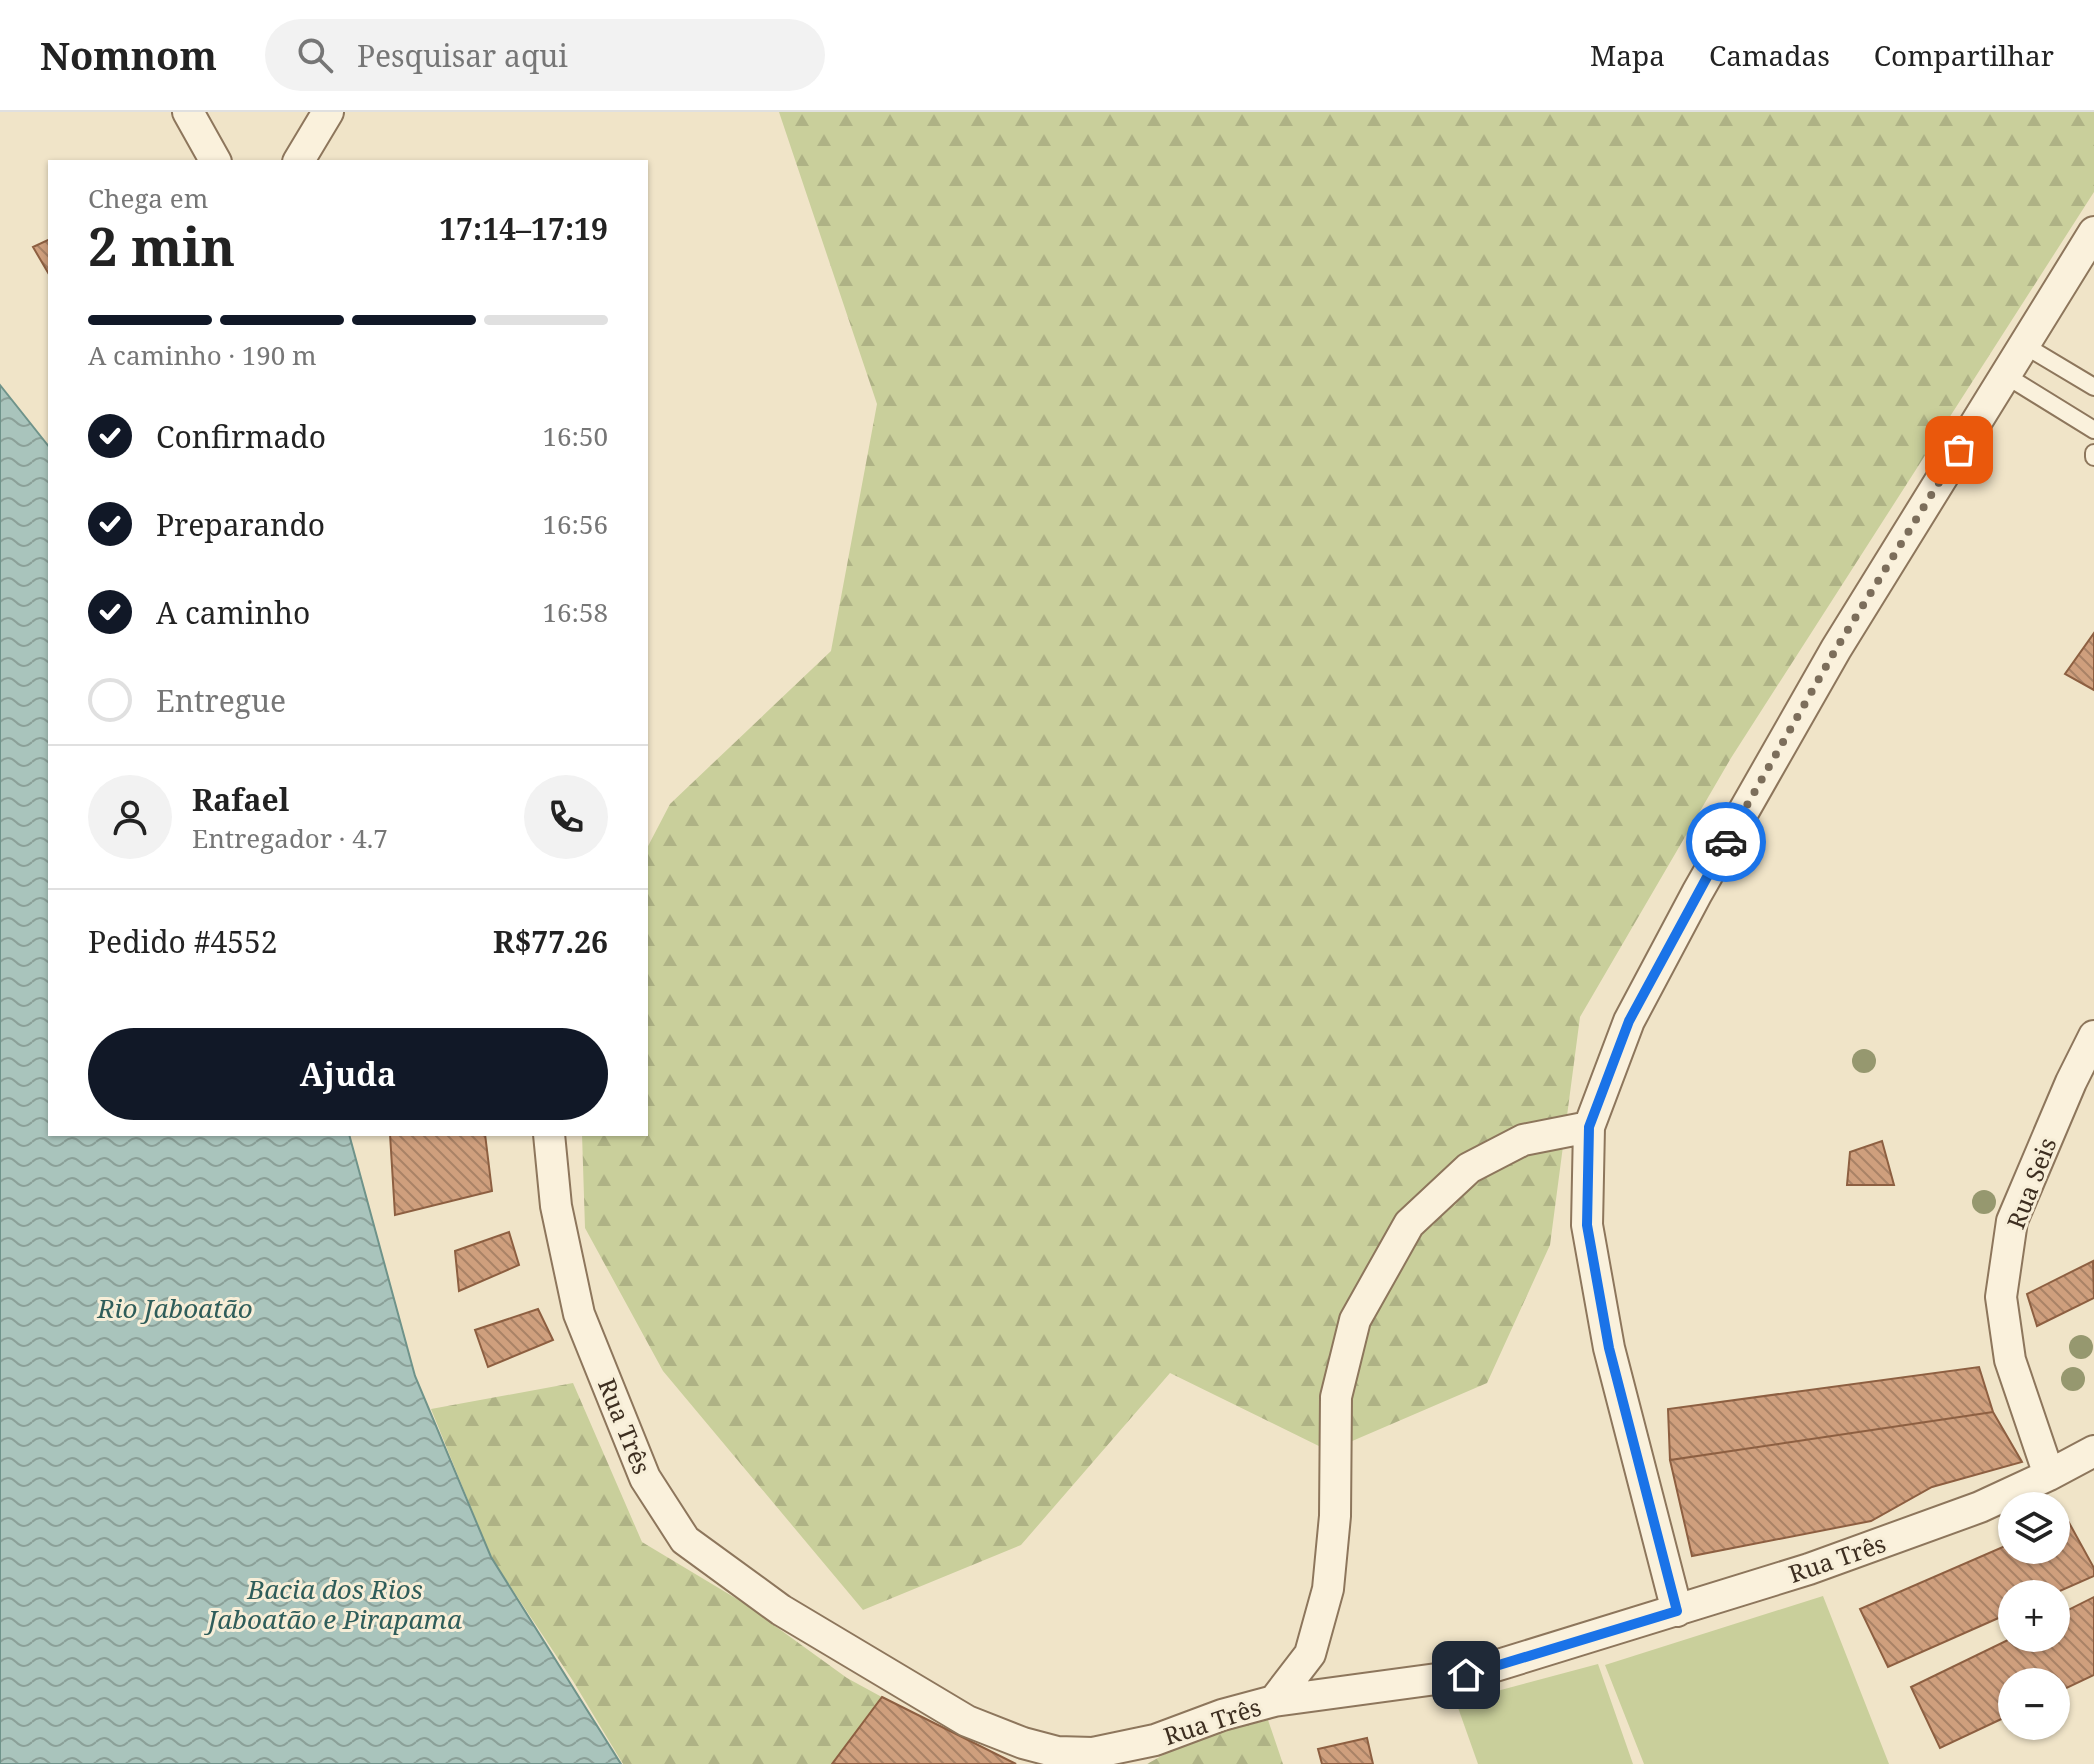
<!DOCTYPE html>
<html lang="pt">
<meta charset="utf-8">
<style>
body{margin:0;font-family:"Noto Serif",serif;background:#f2f2f2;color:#222;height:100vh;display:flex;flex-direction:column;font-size:30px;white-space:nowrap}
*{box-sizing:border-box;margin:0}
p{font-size:26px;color:#767676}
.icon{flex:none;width:44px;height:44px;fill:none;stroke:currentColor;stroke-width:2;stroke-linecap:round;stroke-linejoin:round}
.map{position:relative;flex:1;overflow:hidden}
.side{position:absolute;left:48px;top:48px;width:600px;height:976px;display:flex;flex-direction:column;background:#fff;border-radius:0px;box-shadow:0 2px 6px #0004}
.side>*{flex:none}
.controls{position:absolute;left:1998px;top:1380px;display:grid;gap:16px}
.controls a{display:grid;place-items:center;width:72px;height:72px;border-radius:50%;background:#fff;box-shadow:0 2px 6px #0004;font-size:40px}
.pin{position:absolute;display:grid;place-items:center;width:68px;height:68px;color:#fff;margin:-34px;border-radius:16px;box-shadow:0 4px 12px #0006}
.courier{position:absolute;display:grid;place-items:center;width:80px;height:80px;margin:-40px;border:6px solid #1a73e8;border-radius:50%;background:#fff;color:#222;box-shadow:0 2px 10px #0007}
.summary em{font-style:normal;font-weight:700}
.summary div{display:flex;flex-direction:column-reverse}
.summary{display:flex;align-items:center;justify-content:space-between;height:136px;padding:0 40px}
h1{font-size:52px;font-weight:700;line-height:60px}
.bar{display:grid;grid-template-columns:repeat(4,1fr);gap:12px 8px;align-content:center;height:96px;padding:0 40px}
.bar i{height:10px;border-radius:6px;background:#e0e0e0}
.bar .selected{background:#111827}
.bar p{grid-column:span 4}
.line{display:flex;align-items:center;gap:20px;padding:0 40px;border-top:2px solid #e0e0e0}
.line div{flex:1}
.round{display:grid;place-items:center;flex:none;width:84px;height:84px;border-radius:42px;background:#f2f2f2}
ol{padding:0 40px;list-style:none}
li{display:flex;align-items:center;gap:24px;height:88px}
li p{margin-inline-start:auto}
li .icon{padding:8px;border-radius:50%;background:#111827;color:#fff;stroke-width:4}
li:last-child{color:#767676}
li i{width:44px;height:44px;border:4px solid #e0e0e0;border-radius:50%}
.cta{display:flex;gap:16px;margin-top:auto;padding:16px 40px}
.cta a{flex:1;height:92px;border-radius:48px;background:#111827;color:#fff;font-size:32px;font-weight:700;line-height:92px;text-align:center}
header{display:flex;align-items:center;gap:48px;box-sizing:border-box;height:112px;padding:0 40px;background:#fff;border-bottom:2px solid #e0e0e0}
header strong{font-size:38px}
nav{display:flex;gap:44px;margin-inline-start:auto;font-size:28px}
.search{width:560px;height:72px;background:#f2f2f2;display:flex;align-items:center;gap:20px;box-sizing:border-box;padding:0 28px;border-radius:44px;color:#767676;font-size:30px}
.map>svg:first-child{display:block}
.green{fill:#c9cf9b}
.forest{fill:url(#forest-firs)}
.water{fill:url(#water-waves);stroke:#6f938a;stroke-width:2}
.building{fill:url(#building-back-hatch);stroke:#8d5f41;stroke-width:2}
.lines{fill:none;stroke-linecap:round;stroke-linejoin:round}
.service-casing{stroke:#8d765c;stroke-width:20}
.minor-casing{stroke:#8d765c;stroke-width:34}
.service{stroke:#faf1dc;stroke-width:16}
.minor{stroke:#faf1dc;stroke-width:30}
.tree{fill:#96986f}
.done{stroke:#7c6e5b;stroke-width:8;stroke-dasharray:0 14.4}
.route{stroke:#1a73e8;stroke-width:10}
.labels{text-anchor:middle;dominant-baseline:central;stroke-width:6;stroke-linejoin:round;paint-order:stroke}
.street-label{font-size:24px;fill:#3d2e20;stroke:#f7eed8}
.water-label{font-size:26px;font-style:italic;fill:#2f5d5a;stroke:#f7eed8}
</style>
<header>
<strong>Nomnom</strong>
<div class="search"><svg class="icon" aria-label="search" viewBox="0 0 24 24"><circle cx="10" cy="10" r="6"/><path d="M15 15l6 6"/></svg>Pesquisar aqui</div>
<nav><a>Mapa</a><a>Camadas</a><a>Compartilhar</a></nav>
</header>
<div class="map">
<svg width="2094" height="1652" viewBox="0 0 2094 1652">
<defs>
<pattern id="forest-firs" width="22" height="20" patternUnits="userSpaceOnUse" patternTransform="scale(2)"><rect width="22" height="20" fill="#c9cf9b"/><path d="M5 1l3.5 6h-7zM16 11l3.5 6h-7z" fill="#aeb285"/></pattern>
<pattern id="water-waves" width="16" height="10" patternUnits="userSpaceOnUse" patternTransform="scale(2)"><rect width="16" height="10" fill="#a9c4bc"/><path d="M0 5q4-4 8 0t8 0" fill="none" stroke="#8ba098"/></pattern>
<pattern id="building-back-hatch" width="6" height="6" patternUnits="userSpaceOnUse" patternTransform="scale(2)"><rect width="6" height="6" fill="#cf9f7d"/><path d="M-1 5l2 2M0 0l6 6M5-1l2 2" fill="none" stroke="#a98266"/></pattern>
</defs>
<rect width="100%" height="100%" fill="#f0e4c8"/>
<path class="green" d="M1823,1484L1889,1652H1644L1605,1553Z
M1598,1552L1633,1652H1478L1456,1590Z"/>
<path class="forest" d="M779,0H2094V80L1731,646L1580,905L1550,1133L1487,1271L1329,1339L1170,1261L1021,1433L863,1498L663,1259L585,1116L582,1022H646V738L670,692L831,539L877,292Z
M573,1271L642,1430L742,1490L847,1566L944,1619L1015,1652H623L573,1569L491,1445L431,1297Z
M1268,1608L1283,1652H1147L1192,1627Z"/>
<path class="water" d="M0,273L50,336V1022H349L415,1264L491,1445L621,1652H0Z"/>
<path class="building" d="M50,127V164L33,135Z
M2094,521V578L2065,562Z
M390,1022H485L492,1079L395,1103Z
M1882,1029L1894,1073H1847L1850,1040Z
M509,1120L519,1153L459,1179L455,1139Z
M2093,1149L2094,1186L2037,1214L2027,1182Z
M538,1197L553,1228L488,1255L475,1218Z
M1979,1255L1993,1300L1670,1348L1668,1297Z
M1993,1300L2022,1350L1932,1375L1871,1409L1692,1444L1670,1348Z
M2067,1407L2094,1456V1464L2053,1482H2012V1500L1888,1555L1860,1497L2012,1431V1438H2056V1411Z
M2094,1485V1563L2056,1581V1570H2012V1602L1940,1636L1911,1575L2012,1526H2056V1504Z
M882,1585L1016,1652H832Z
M1367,1626L1373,1652H1322L1318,1637Z"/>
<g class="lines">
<g class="service-casing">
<path id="service" d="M2024,233L2094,275
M2005,263L2094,318
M2094,341V345"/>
</g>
<g class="minor-casing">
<path id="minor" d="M188,0L216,50
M298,50L328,0
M549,1022L556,1094L579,1202L645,1366L685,1428L781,1498L967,1609L1023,1631L1057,1640L1093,1641L1155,1628L1222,1603L1274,1589L1466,1563L1809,1457L1980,1395L2049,1363L2094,1339
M2049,1363L2010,1248L2001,1185L2012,1109L2071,970L2094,924
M1677,1499L1609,1236L1587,1113L1589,1015L1629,909L1697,781L1836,537L2094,120
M1274,1589L1310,1542L1328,1477L1335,1404L1336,1285L1355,1208L1409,1112L1469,1056L1523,1028L1589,1015"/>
</g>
<use href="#service" class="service"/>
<use href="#minor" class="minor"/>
</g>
<g class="tree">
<circle cx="1864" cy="949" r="12"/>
<circle cx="1984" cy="1090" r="12"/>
<circle cx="2081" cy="1235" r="12"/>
<circle cx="2073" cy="1267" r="12"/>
</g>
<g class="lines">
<path class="done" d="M1726,730L1836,537L1959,338"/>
<path class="route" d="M1466,1563L1677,1499L1609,1236L1587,1113L1589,1015L1629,909L1726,730"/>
</g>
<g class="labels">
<g class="street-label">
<text transform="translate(2031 1071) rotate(-69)">Rua Seis</text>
<text transform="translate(625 1314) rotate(68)">Rua Três</text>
<text transform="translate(1837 1446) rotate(-19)">Rua Três</text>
<text transform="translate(1212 1609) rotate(-18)">Rua Três</text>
</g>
<g class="water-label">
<text x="175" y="1196">Rio Jaboatão</text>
<text x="335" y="1477">Bacia dos Rios<tspan x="335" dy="30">Jaboatão e Pirapama</tspan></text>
</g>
</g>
</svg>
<div class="controls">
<a><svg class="icon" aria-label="layers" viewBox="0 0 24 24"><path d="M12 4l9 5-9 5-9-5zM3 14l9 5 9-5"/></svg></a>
<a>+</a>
<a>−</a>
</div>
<div class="pin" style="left:1959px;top:338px;background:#ea580c"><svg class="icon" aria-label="bag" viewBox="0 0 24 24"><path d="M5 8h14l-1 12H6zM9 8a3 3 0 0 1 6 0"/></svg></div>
<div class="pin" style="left:1466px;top:1563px;background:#1f2937"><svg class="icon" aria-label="home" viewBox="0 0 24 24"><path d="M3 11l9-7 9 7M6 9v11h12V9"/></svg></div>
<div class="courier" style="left:1726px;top:730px"><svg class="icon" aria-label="car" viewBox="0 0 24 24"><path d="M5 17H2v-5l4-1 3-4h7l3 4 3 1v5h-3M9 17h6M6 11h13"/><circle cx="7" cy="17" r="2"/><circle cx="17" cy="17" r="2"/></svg></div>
<section class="side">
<div class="summary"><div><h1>2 min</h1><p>Chega em</p></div><em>17:14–17:19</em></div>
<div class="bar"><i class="selected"></i><i class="selected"></i><i class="selected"></i><i></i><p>A caminho · 190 m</p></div>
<ol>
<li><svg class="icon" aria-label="check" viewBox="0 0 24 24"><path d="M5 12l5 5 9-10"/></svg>Confirmado<p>16:50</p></li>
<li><svg class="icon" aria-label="check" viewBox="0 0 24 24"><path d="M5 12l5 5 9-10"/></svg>Preparando<p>16:56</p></li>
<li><svg class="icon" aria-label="check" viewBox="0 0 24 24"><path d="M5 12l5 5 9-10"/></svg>A caminho<p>16:58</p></li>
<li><i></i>Entregue</li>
</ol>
<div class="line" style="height:144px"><a class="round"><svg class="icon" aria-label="person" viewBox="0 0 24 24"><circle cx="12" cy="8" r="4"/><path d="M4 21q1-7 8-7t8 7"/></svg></a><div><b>Rafael</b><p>Entregador · 4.7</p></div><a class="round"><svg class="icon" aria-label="phone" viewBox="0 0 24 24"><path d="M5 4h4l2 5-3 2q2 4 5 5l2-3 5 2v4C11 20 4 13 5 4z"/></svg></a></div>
<div class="line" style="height:104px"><div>Pedido #4552</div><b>R$77.26</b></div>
<div class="cta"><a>Ajuda</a></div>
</section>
</div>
